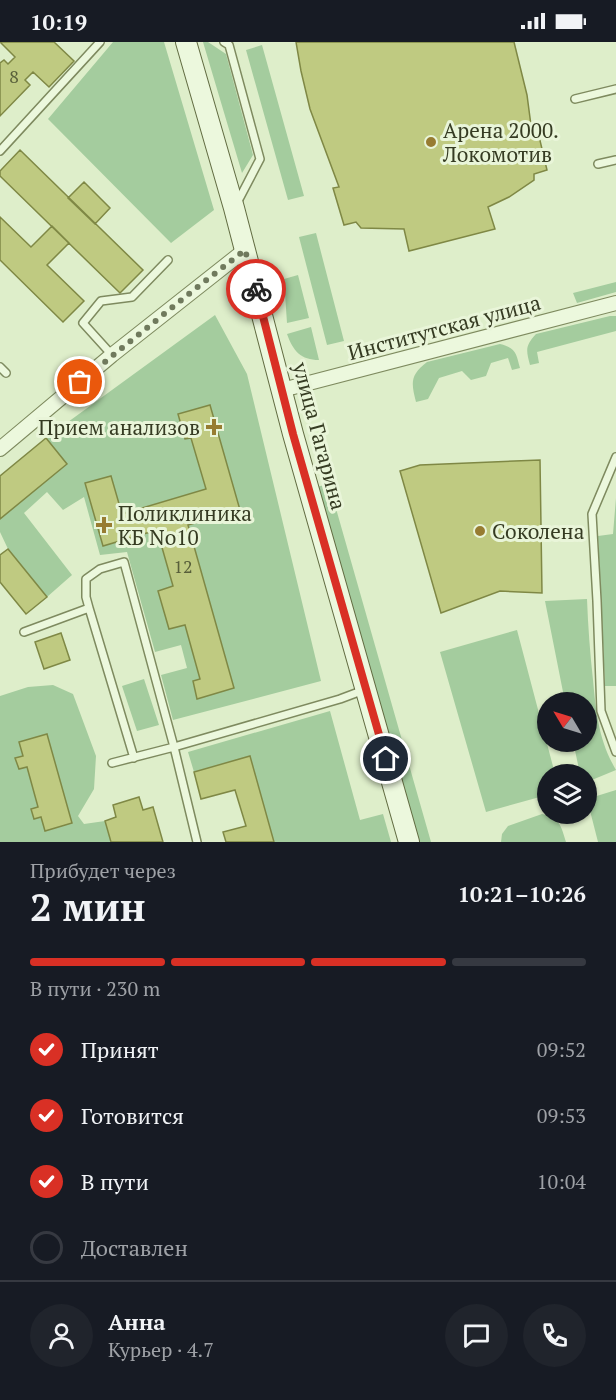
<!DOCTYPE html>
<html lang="ru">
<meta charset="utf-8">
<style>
body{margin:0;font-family:"PT Serif",serif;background:#20242c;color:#f1f3f6;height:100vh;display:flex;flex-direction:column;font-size:22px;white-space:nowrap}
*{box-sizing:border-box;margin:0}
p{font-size:20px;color:#9ea1a6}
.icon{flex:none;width:33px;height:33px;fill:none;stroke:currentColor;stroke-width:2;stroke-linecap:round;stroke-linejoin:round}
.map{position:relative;height:800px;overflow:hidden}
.details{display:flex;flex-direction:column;background:#171b24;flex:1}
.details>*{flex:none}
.needle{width:39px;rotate:308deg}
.fabs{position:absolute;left:537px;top:650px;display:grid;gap:12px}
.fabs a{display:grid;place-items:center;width:60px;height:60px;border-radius:50%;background:#171b24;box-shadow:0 2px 4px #0004;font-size:30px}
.pin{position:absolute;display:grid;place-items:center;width:51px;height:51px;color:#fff;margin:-26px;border:3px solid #fff;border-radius:50%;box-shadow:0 2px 6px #0007}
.courier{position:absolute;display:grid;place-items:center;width:60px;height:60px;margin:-30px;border:4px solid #d93025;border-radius:50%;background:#fff;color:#222;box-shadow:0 2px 8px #0007}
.summary em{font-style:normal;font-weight:700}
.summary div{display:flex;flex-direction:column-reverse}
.summary{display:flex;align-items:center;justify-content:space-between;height:102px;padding:0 30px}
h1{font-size:39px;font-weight:700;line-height:45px}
.bar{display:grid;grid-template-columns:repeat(4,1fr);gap:9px 6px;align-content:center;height:72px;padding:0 30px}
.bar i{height:8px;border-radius:4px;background:#363941}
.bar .on{background:#d93025}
.bar p{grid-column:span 4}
.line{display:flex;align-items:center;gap:15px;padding:0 30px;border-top:2px solid #363941}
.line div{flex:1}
.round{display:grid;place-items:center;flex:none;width:63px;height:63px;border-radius:32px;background:#20242c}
ol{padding:0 30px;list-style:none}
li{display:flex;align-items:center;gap:18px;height:66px}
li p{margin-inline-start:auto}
li .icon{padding:6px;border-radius:50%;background:#d93025;color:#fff;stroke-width:4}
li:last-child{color:#9ea1a6}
li i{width:33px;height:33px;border:3px solid #363941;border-radius:50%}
.status{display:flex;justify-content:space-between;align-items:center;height:42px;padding:0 30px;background:#171b24;direction:ltr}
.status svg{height:16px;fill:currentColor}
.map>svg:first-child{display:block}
.green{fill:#a4cc9e;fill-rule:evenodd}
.building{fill:#bfca81;stroke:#7f8845;stroke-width:1.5}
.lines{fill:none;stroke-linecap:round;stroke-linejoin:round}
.service-casing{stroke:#7e8a5f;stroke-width:10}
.minor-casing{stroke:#7e8a5f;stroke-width:16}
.secondary-casing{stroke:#626c42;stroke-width:22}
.service{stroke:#ecf8dd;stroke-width:7}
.minor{stroke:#ecf8dd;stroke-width:14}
.secondary{stroke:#ecf8dd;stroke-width:20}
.done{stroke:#707a5d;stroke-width:6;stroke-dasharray:0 10.8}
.route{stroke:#d93025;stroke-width:8}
.poi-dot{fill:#977c31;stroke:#e9f5d9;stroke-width:2}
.labels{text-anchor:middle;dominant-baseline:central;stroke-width:6;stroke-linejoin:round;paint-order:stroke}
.number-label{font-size:18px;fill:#585f3a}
.poi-label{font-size:21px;fill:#353b22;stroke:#e9f5d9;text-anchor:start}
.street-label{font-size:21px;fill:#353b22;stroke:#e9f5d9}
</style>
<div class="status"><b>10:19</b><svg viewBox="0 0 49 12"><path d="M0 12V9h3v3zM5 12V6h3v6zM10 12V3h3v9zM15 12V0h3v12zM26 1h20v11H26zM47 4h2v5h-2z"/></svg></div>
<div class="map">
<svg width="616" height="800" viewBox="0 0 616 800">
<rect width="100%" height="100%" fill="#deeeca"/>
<path class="green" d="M113,0H164L214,168L171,201L48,77Z
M203,0H208L226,12L253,113L242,131Z
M262,3L304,154L288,158L246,8Z
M316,191L344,299L327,303L299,195Z
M298,233L309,276L287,281L284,237Z
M616,240V250L577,261L573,251Z
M215,273L247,332L321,639L173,678L161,633L187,626L181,603L155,610L127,510L100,513L84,455L63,468L47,450L24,471L72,533L47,555L8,507L0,490V477L46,396ZM210,363L239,467L188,483L234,646L197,657L193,640L200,637L185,583L169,587L158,549L173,544L157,488L103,504L86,441L111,434L122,472L206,447L191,396L185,397L178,372Z
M610,274H616V289L537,310L539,321L530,323C526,308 525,304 536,292Z
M311,285L319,318C301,318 293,309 287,292Z
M500,302C516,306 516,311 520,326L512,328L508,316L491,321L486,334L471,338L462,329L439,336L428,357L416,360C411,341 410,333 427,320Z
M329,442L431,800H419L316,445Z
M616,456V644H605L598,494L613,492Z
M587,557C588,584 590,611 593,638C596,671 599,699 616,728L587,740L586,732H580L573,699H586V660H565L545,559Z
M517,588L555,732H548L547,753L486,770L440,610Z
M144,637L159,683L137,689L122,644Z
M53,643L73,652L96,714L94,747L78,774L84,782L105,779L111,800H0V654L28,645Z
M330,669L360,778L383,772L391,800H274L250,714L194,730L188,710Z
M616,748V800H598L587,757Z
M542,772C560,775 561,784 566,800H501L502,792L508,784Z"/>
<path class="building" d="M0,0H54L74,19L49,45L33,30L25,38L30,43L0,74V21L4,18L8,22L15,15Z
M296,0H514L527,53L532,91L538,90L547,128L534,132V138L509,155L488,165L495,187L409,209L404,187L361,186L356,180L344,183L333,146L339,145L310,67L301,29Z
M20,108L143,228L120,251L0,134V129Z
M84,140L110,166L95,182L68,156Z
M0,175L31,205L52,184L69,201L47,223L84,259L63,280L0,218Z
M210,363L240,468L188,483L234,646L197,657L193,639L200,637L185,583L169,587L158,549L173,544L157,488L103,504L85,441L111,434L122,472L206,447L191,396L185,397L178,372Z
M46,396L67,422L0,477V434Z
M540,418L542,551L500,549L441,571L400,429L420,423Z
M8,507L47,555L26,572L0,540V513Z
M61,591L70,618L44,627L35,600Z
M47,692L72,781L45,789L41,775L34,777L31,767L38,765L27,725L19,727L15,716L23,714L19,700Z
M250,714L274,800H226L223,790L246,784L235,748L201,757L194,730Z
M139,755L143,768L153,765L163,800H111L105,779L116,775L113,763Z"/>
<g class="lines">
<g class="service-casing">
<path id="service" d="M224,0L229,3L260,117L237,161
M575,57L616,47
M0,109L100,0
M598,122L616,118
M112,313L83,281L101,259L132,255L168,218
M0,325L6,331
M616,415L592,472L597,559L601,669L616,710
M89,566L134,716
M24,590L89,566L86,555V537L100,527L124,520L174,705L197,800
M112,721L174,705L340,657L364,648"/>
</g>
<g class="minor-casing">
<path id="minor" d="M282,348L616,261
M0,407L112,313L245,208"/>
</g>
<g class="secondary-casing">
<path id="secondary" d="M186,0L234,166L293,392L409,800"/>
</g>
<use href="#service" class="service"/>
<use href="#minor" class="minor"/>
<use href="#secondary" class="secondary"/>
</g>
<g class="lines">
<path class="done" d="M80,340L195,247L245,208L256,247"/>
<path class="route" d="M256,247L293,392L386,717"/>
</g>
<g class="poi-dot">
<circle cx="431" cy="100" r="6"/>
<path d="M211 376h6v6h6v6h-6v6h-6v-6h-6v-6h6z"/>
<path d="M101 474h6v6h6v6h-6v6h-6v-6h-6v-6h6z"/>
<circle cx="480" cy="489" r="6"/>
</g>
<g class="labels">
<g class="number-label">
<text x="14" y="34">8</text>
<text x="183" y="524">12</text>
</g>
<g class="poi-label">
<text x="443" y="88">Арена 2000.<tspan x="443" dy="24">Локомотив</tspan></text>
<text x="200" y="385" text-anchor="end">Прием анализов</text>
<text x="118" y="471">Поликлиника<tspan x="118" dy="24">КБ No10</tspan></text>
<text x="492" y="489">Соколена</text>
</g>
<g class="street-label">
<text transform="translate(444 285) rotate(-15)">Институтская улица</text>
<text transform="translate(320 394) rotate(75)">улица Гагарина</text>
</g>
</g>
</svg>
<div class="fabs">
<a><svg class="needle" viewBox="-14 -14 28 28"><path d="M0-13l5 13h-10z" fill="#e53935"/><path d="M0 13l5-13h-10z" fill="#9ea1a6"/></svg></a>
<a><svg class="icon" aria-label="layers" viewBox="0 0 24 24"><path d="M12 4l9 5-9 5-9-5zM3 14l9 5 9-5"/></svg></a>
</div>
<div class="pin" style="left:80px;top:340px;background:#ea580c"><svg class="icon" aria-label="bag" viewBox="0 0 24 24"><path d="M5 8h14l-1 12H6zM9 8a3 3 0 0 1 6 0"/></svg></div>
<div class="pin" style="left:386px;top:717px;background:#1f2937"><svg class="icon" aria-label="home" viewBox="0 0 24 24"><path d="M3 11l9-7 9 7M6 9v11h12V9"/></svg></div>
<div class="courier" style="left:256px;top:247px"><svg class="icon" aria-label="bike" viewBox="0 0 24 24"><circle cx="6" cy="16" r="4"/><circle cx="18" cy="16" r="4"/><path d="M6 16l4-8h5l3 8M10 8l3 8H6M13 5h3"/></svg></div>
</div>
<section class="details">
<div class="summary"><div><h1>2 мин</h1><p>Прибудет через</p></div><em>10:21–10:26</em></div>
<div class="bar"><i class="on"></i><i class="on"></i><i class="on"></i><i></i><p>В пути · 230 m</p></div>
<ol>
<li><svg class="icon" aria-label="check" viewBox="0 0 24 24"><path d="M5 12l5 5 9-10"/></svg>Принят<p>09:52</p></li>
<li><svg class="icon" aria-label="check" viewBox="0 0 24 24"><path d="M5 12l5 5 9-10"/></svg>Готовится<p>09:53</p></li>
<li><svg class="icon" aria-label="check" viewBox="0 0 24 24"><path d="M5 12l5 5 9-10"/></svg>В пути<p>10:04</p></li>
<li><i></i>Доставлен</li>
</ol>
<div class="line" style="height:108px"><a class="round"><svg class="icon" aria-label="person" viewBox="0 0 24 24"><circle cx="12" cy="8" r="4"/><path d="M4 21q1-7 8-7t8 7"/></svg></a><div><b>Анна</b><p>Курьер · 4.7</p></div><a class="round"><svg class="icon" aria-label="chat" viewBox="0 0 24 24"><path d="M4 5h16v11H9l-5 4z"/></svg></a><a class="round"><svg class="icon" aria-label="phone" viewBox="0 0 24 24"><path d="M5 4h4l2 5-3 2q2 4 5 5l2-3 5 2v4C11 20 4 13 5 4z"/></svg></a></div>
</section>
